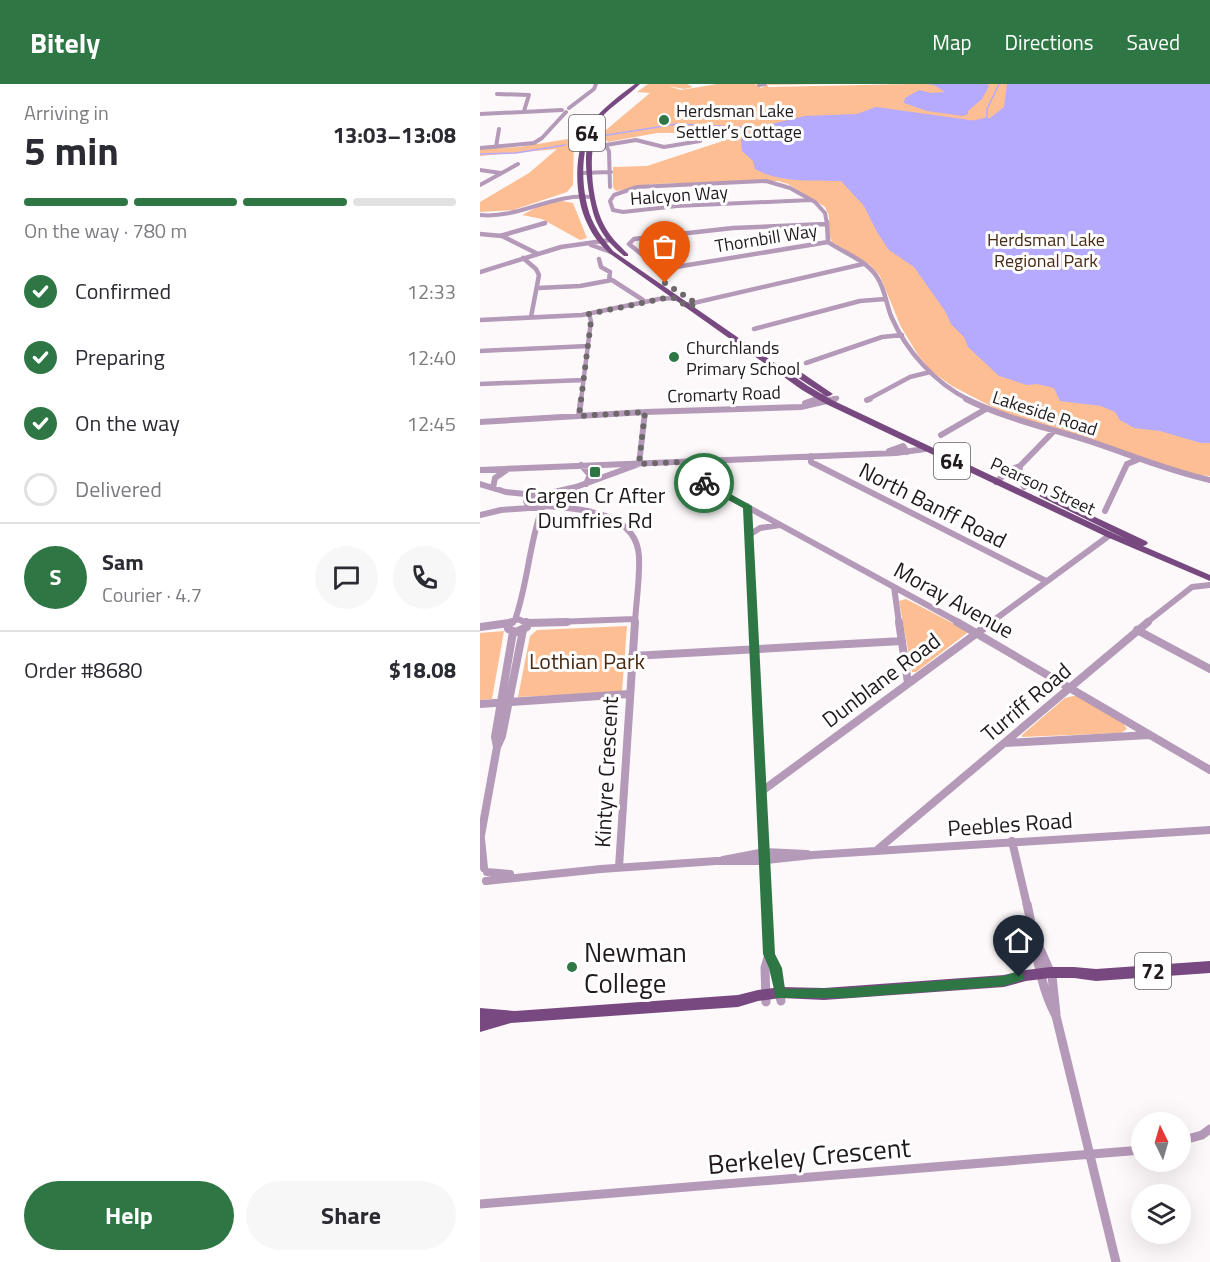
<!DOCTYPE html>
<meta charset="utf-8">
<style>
body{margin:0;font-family:"Titillium Web",sans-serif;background:#f7f7f7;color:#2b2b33;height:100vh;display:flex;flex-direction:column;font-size:22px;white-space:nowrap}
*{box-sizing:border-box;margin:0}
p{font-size:20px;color:#7c7c81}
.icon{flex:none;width:33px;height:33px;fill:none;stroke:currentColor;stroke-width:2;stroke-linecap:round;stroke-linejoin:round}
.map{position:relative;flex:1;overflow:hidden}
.side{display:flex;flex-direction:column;background:#fff;width:480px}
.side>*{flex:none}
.needle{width:39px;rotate:355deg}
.fabs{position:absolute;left:651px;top:1028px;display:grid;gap:12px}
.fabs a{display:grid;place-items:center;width:60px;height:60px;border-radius:50%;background:#fff;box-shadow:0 6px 24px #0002;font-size:30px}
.pin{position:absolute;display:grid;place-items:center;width:51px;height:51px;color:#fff;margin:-62px -26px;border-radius:50% 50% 50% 0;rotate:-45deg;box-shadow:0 0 6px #0007}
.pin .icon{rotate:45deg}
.courier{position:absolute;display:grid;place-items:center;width:60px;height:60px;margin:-30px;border:4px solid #2e7744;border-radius:50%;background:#fff;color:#222;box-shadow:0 2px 8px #0007}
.headline em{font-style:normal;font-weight:700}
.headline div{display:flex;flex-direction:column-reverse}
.headline{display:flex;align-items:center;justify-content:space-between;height:102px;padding:0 24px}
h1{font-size:39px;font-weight:700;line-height:45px}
.bar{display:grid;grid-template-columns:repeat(4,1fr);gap:9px 6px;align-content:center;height:72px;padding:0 24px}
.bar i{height:8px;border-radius:4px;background:#e1e1e2}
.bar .selected{background:#2e7744}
.bar p{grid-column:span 4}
.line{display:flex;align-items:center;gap:15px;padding:0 24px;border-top:2px solid #e1e1e2}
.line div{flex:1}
.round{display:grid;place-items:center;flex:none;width:63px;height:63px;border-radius:32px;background:#f7f7f7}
ol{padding:0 24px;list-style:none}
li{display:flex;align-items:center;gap:18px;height:66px}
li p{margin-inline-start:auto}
li .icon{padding:6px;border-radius:50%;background:#2e7744;color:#fff;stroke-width:4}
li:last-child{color:#7c7c81}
li i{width:33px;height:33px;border:3px solid #e1e1e2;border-radius:50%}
.cta{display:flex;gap:12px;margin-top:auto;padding:12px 24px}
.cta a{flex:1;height:69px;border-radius:36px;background:#2e7744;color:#fff;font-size:24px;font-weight:700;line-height:69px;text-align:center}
.cta a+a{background:#f7f7f7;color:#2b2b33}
header{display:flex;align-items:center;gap:36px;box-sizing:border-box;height:84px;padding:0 30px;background:#2e7744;color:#fff}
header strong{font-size:28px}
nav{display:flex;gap:33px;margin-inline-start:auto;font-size:21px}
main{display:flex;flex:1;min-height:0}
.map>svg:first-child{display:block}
.green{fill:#fcbe92}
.water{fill:#b5aafe}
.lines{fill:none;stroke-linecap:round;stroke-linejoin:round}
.stream{stroke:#b5aafe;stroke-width:1.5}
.minor-far4{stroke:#b499b8;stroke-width:4}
.minor-far3{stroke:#b499b8;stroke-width:4.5}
.minor-far2{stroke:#b499b8;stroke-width:6}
.minor-far1{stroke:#b499b8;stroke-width:8}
.minor{stroke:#b499b8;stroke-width:9}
.primary{fill:#774980;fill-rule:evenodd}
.route{fill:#2e7744}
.done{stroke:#6e686a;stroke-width:6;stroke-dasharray:0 10.8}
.poi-dot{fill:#2e7744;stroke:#fff;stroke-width:2}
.labels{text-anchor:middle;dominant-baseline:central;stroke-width:6;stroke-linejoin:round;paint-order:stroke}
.far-poi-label{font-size:18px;fill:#211a1d;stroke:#fff;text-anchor:start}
.far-street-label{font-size:18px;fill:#211a1d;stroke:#fff}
.far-park-label{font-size:18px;fill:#492911;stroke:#fff}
.shield{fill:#fff;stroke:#645f61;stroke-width:1.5}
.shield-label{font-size:21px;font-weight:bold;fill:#211a1d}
.poi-label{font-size:22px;fill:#211a1d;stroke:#fff}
.street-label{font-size:22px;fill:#211a1d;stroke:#fff}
.park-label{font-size:22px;fill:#492911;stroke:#fff}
.near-poi-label{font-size:27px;fill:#211a1d;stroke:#fff;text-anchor:start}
.near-street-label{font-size:27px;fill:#211a1d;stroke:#fff}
</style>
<header>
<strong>Bitely</strong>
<nav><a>Map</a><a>Directions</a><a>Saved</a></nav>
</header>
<main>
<section class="side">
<div class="headline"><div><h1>5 min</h1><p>Arriving in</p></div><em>13:03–13:08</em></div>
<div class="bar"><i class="selected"></i><i class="selected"></i><i class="selected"></i><i></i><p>On the way · 780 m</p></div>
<ol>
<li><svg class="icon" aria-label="check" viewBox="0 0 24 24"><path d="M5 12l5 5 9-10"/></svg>Confirmed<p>12:33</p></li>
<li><svg class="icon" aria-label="check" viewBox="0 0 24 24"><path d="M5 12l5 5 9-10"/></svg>Preparing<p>12:40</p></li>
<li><svg class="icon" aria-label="check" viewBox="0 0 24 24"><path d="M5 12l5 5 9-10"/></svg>On the way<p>12:45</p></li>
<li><i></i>Delivered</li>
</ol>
<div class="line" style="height:108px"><b class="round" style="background:#2e7744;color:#fff">S</b><div><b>Sam</b><p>Courier · 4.7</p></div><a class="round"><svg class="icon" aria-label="chat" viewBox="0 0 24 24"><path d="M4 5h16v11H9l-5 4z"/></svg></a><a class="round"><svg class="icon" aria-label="phone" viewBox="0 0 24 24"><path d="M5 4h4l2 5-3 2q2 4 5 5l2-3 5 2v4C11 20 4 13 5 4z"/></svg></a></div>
<div class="line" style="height:78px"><div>Order #8680</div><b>$18.08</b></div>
<div class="cta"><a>Help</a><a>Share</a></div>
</section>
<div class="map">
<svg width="730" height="1178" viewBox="0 0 730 1178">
<rect width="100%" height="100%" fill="#fdf9fa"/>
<path class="green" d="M168,0H207L213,3L204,5L188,2L201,6L237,0H275L281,4L289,0H348L288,1V3L431,0H730V392L710,390L522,328L472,302L451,287L438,271L421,243L400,192L390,181L352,158L349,152V132L345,123L308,100L298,97L172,100L136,107L133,103V83L167,82L270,48L177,49L128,58L120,51L170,9L157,8Z
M94,54L93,101L87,108L33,126L0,128V118L49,89L77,65L0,72V65L39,63Z
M82,117L93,119L107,154L100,156L62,135L42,131L63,120Z
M426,515L486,546L487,549L436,588H432L419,517Z
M147,542L142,608L38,613L50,552L57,546Z
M24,547L12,615L0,616V549Z
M593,612H598L643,639L647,645L641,649L542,653V651L585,614Z"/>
<path class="water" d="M445,0H507L509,2L502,15L488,27V30L483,32L447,27L424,19L425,14L439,6L451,9L465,8L454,1Z
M527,0H730V359H721L680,347L654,344L640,336L635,328L621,322L580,317L574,304L557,300L547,301L519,292L488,263L484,253L471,240L465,227L434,183L409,166L397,148L384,122L361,97C333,96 300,99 275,85L273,77L262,67L261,55L283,42L325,32L377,30L396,23L497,37L510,34L524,23Z"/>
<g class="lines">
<path class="stream" d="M495,37L507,34V25L519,0
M121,52L197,40L279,44
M0,70L36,69L85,61"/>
<path class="minor-far4" d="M279,1L285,0
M17,10L49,11L44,27
M89,24L114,5L116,0
M0,30L82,26
M124,59L129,67L130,103
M126,61L156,56L184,63L220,57
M16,63L19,45
M0,64L54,59L62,54L86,28
M0,86L21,89
M101,89L131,88
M0,101L38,80
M331,116L197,122L143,128L133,126L130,117L134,111L157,103L286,97L310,104L335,118L345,129L347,140
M0,131C39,135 72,109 111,113
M62,140L65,139"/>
<path class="minor-far3" d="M347,138L348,158C364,169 386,176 397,193C405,205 406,219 411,232C426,267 455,299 489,316
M346,140L253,144L154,155L149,160L177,183L184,185L348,158
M0,150L22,152L58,170
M20,152L65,139
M111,161L131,168
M43,174L56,185L59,191L51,233
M119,175L121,183L130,188L129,196
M0,188L81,163L130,156
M58,204L100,202L132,196L163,216
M205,221L383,180
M0,236L102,231L179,215L195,214
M274,245L380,217L405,215
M0,267L108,262
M326,279L402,253L422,251
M0,300L104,296
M101,316L111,237L109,230
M333,316L349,310
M349,316L357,314
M387,316L430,293L450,288"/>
<path class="minor-far2" d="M486,315C526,335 569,344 612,358C651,371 689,387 730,396
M387,316L390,315
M325,319L337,315
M99,332L101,315
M0,338L165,328L321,323L355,315
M461,351L506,325
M409,367L423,362L427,368
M331,372V378L566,497
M205,378V386L209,391L480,539
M101,381L110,391L106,400
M540,382L539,393L544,403
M0,386L416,369L445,365
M516,398L530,386L540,382L574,347
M0,400L26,408L56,411
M13,404L15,394L28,385
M61,411L96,403L159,380L165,328
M61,411L69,415V418L62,424H49L46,417Z
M65,422C98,425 157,427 159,473C160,495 156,518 155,539
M267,422L273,539
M625,427L647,380L657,376
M0,431L21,426L49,424
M269,451L280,444L300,441
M414,503L419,539
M35,536C48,499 49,460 62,424
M29,539L38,535L46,539
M48,539L154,535
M510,539L630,451
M666,539L712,503L730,501"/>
<path class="minor-far1" d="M32,538L29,539L28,545L36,548L47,543L46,538
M273,538L287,821
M419,538L428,599
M477,538L730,686
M48,539L87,538
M0,543L29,539
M657,546L730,585
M152,572L422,557
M0,620L149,610
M525,659L669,651
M17,663L15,653L33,548
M282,707L512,538
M1,755L4,784
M0,757L17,663L22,652L43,546
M532,757L547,821
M397,766L668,538
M243,776L285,768L327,770
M139,783L155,538
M7,788L30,790
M6,797L121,785L236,777H278L333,771L730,746"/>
<path class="minor" d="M547,820C556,858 557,897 576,932L636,1178
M557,858L572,892L576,930
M289,870L295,884L301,917
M286,918L285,884L289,870L287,820
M700,1057L722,1051L730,1045
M0,1120L662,1066"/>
<path class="primary" d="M155,0H160C146,14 127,24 115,41C98,65 101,115 114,140C119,150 126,158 133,167L328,302L352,316L633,449L646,455L559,412L563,409L566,410L666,457L668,459L666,461L663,462L730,491V497L627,453L346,320L322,306L129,169C120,160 112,151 107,139C94,113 93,65 110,41C122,24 139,12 155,0Z
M113,47L116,49C108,73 112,119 124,141C130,153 139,161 148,170V172H144C133,163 123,153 117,139C109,123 99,60 113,47Z
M306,282H312L353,310L349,312H346L306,286Z
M730,877V889L616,897L594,894H570L546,897L524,903L344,916L301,914L278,917L258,923L31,939L0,948V924L35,927L258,911L278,906L301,903L344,904L524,891L546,886L570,883H594L616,885Z"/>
</g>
<path class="route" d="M221,397H227L272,422L295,870L302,884L305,905L365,904L524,892L539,887L545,893L543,896L524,902L365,914H296L289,884L283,870L263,424L221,401Z"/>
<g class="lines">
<path class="done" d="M185,199L217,220L208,223L195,214H186L109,230L111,237L99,332L165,328L159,380L205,378V386L224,399"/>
</g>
<g class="poi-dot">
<circle cx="184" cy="36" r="6"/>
<circle cx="194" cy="273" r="6"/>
<rect x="109" y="382" width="12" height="12" rx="3"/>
<circle cx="92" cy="883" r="6"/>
</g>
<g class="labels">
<g class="far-poi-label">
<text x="196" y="26">Herdsman Lake<tspan x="196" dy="21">Settler’s Cottage</tspan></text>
<text x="206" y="263">Churchlands<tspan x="206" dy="21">Primary School</tspan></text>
</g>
<g class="far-street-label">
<text transform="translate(199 111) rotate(-4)">Halcyon Way</text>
<text transform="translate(286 154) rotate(-9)">Thornbill Way</text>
<text transform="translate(244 310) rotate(-2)">Cromarty Road</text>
<text transform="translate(565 329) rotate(18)">Lakeside Road</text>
<text transform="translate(563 402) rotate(25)">Pearson Street</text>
</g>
<g class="far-park-label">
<text x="566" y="155">Herdsman Lake<tspan x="566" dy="21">Regional Park</tspan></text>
</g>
<g class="shield">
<rect x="89" y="31" width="36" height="36" rx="4.5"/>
<rect x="454" y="359" width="36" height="36" rx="4.5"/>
<rect x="655" y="869" width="36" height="36" rx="4.5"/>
</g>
<g class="shield-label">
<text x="107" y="49">64</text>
<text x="472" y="377">64</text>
<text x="673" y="887">72</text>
</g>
<g class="poi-label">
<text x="115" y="411">Cargen Cr After<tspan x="115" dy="25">Dumfries Rd</tspan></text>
</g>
<g class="street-label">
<text transform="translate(453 421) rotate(27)">North Banff Road</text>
<text transform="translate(474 516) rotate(29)">Moray Avenue</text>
<text transform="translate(401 596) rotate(-37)">Dunblane Road</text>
<text transform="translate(546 618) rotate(-40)">Turriff Road</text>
<text transform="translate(126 688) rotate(-87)">Kintyre Crescent</text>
<text transform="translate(530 740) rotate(-4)">Peebles Road</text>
</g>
<g class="park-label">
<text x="107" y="577">Lothian Park</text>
</g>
<g class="near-poi-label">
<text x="104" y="867">Newman<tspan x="104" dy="31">College</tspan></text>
</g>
<g class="near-street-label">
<text transform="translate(329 1071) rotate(-5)">Berkeley Crescent</text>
</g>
</g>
</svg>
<div class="fabs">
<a><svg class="needle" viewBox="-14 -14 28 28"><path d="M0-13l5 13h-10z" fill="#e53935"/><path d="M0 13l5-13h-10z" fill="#7c7c81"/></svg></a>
<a><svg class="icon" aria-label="layers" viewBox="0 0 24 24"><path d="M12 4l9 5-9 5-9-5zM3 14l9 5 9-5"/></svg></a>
</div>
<div class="pin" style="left:185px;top:199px;background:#ea580c"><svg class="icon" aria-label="bag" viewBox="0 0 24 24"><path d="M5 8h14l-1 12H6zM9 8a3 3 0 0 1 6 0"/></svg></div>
<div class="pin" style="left:539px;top:893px;background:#1f2937"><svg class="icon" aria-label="home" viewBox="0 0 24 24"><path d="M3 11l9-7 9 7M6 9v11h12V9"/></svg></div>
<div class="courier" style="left:224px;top:399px"><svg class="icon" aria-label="bike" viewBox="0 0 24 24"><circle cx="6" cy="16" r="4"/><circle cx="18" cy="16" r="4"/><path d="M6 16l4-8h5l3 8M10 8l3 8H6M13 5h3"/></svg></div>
</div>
</main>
